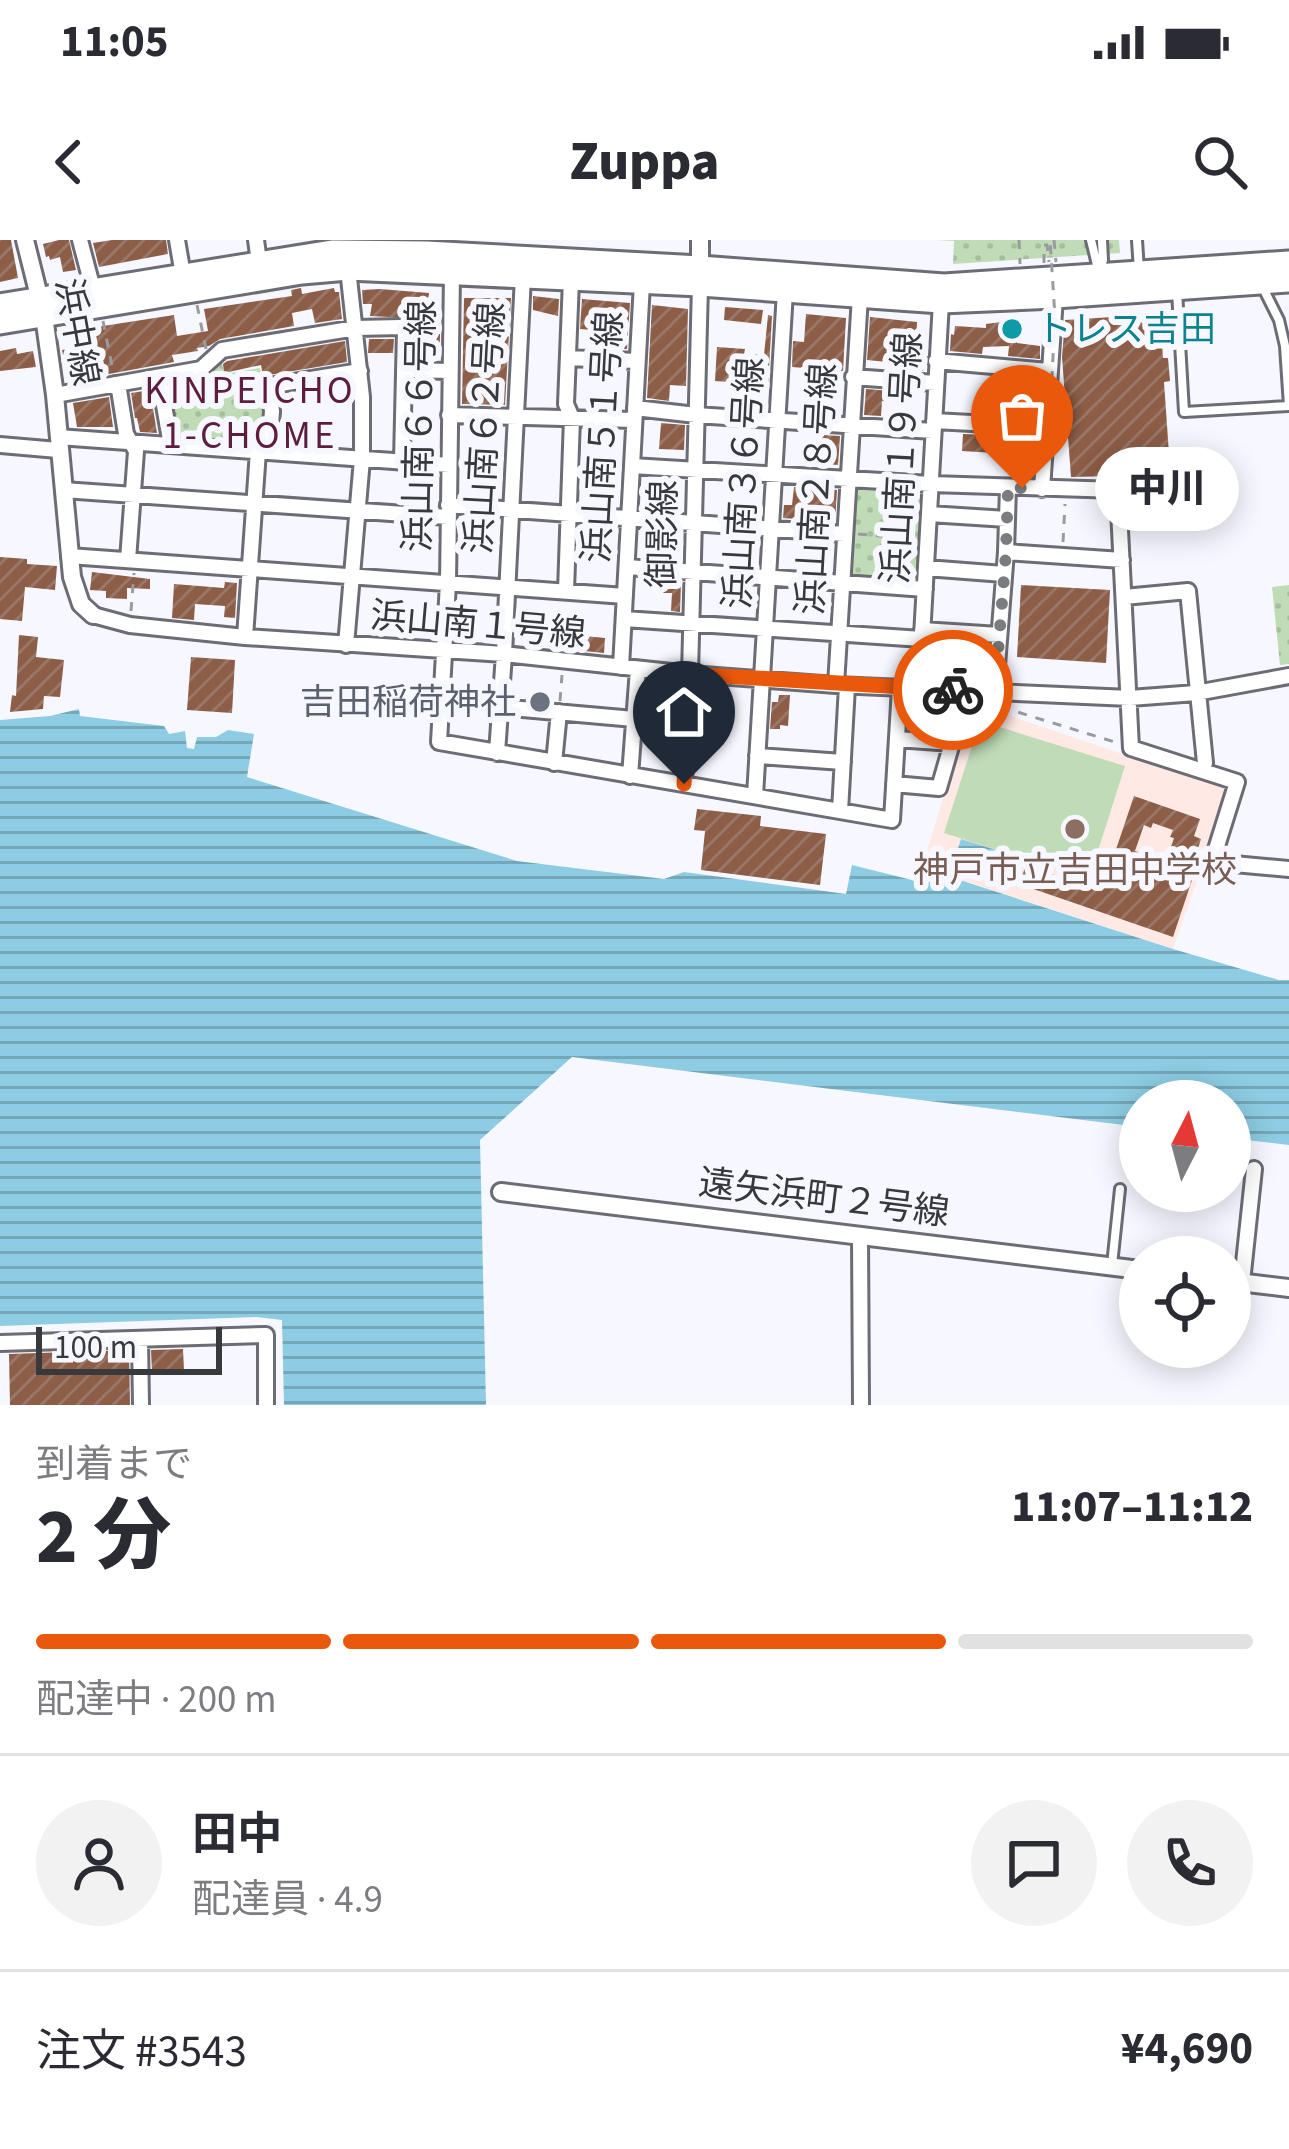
<!DOCTYPE html>
<html lang="ja">
<meta charset="utf-8">
<style>
body{margin:0;font-family:"Source Sans 3","Noto Sans JP",sans-serif;background:#f2f2f3;color:#2b2b33;height:100vh;display:flex;flex-direction:column;font-size:45px;white-space:nowrap}
*{box-sizing:border-box;margin:0}
p{font-size:39px;color:#7c7c81}
.icon{flex:none;width:66px;height:66px;fill:none;stroke:currentColor;stroke-width:2;stroke-linecap:round;stroke-linejoin:round}
.map{position:relative;height:1165px;overflow:hidden}
.side{display:flex;flex-direction:column;background:#fff;flex:1}
.side>*{flex:none}
.needle{width:78px;rotate:6deg}
.controls{position:absolute;left:1119px;top:840px;display:grid;gap:24px}
.controls a{display:grid;place-items:center;width:132px;height:132px;border-radius:50%;background:#fff;box-shadow:0 6px 30px #0003;font-size:60px}
.scale{position:absolute;left:36px;bottom:30px;width:186px;box-sizing:border-box;padding-left:12px;border:6px solid #38393c;border-top:0;font-size:33px;line-height:42px;white-space:nowrap;color:#38393c;-webkit-text-stroke:9px #f7f8ff;paint-order:stroke}
.pin{position:absolute;display:grid;place-items:center;width:102px;height:102px;color:#fff;margin:-123px -51px;border-radius:50% 50% 50% 0;rotate:-45deg;box-shadow:0 0 12px #0007}
.pin .icon{rotate:45deg}
.courier{position:absolute;display:grid;place-items:center;width:120px;height:120px;margin:-60px;border:9px solid #ea580c;border-radius:50%;background:#fff;color:#222;box-shadow:0 3px 15px #0007}
.bubble{position:absolute;height:84px;border-radius:42px;background:#fff;box-shadow:0 6px 30px #0003;font-size:39px;font-weight:800;line-height:84px;text-align:center}
.headline em{font-style:normal;font-weight:800}
.headline div{display:flex;flex-direction:column-reverse}
.headline{display:flex;align-items:center;justify-content:space-between;height:204px;padding:0 36px}
h1{font-size:78px;font-weight:800;line-height:90px}
.bar{display:grid;grid-template-columns:repeat(4,1fr);gap:18px 12px;align-content:center;height:144px;padding:0 36px}
.bar i{height:15px;border-radius:9px;background:#e1e1e2}
.bar .current{background:#ea580c}
.bar p{grid-column:span 4}
.line{display:flex;align-items:center;gap:30px;padding:0 36px;border-top:3px solid #e1e1e2}
.line div{flex:1}
.round{display:grid;place-items:center;flex:none;width:126px;height:126px;border-radius:63px;background:#f2f2f3}
.status{display:flex;justify-content:space-between;align-items:center;height:84px;padding:0 60px;background:#fff;direction:ltr}
.status svg{height:33px;fill:currentColor}
header{display:flex;justify-content:space-between;align-items:center;height:156px;padding:0 36px;background:#fff;font-size:54px;font-weight:800}
.map>svg:first-child{display:block}
.education{fill:#fee9e5}
.grass{fill:url(#grass-dots)}
.garden{fill:#c0dcb7}
.water{fill:url(#water-rules)}
.building{fill:url(#building-hatch);fill-rule:evenodd}
.lines{fill:none;stroke-linecap:round;stroke-linejoin:round}
.service-casing{stroke:#6b6c74;stroke-width:14}
.minor-casing{stroke:#6b6c74;stroke-width:20}
.tertiary-casing{stroke:#6b6c74;stroke-width:22}
.primary-casing{stroke:#6b6c74;stroke-width:27}
.path{stroke:#9a9ba0;stroke-width:3;stroke-dasharray:9 9;stroke-linecap:butt}
.service{stroke:#fff;stroke-width:8}
.minor{stroke:#fff;stroke-width:14}
.tertiary{stroke:#fff;stroke-width:16}
.primary{stroke:#fff;stroke-width:21}
.path-bridge{stroke:#9a9ba0;stroke-width:3;stroke-dasharray:9 9;stroke-linecap:butt}
.done{stroke:#7b7c80;stroke-width:12;stroke-dasharray:0 21.6}
.route{stroke:#ea580c;stroke-width:15}
.culture-dot{fill:#0f9aa8;stroke:#f7f8ff;stroke-width:4.5}
.worship-dot{fill:#6b7280;stroke:#f7f8ff;stroke-width:4.5}
.education-dot{fill:#8d6e63;stroke:#f7f8ff;stroke-width:4.5}
.labels{text-anchor:middle;dominant-baseline:central;stroke-width:12;stroke-linejoin:round;paint-order:stroke}
.culture-label{font-size:36px;fill:#0d838f;stroke:#f7f8ff;text-anchor:start}
.street-label{font-size:36px;fill:#38393c;stroke:#f7f8ff}
.worship-label{font-size:36px;fill:#5b616d;stroke:#f7f8ff;text-anchor:end}
.education-label{font-size:36px;fill:#785e54;stroke:#f7f8ff}
.neighbourhood-label{font-size:39px;letter-spacing:3px;fill:#5d1d3e;stroke:#f7f8ff}
</style>
<div class="status"><b>11:05</b><svg viewBox="0 0 49 12"><path d="M0 12V9h3v3zM5 12V6h3v6zM10 12V3h3v9zM15 12V0h3v12zM26 1h20v11H26zM47 4h2v5h-2z"/></svg></div>
<header><svg class="icon" aria-label="back" viewBox="0 0 24 24"><path d="M15 5l-7 7 7 7"/></svg>Zuppa<svg class="icon" aria-label="search" viewBox="0 0 24 24"><circle cx="10" cy="10" r="6"/><path d="M15 15l6 6"/></svg></header>
<div class="map">
<svg width="1289" height="1165" viewBox="0 0 1289 1165">
<defs>
<pattern id="grass-dots" width="8" height="8" patternUnits="userSpaceOnUse" patternTransform="scale(3)"><rect width="8" height="8" fill="#c0dcb7"/><path d="M2 2h.1M6 6h.1" fill="none" stroke="#a6be9e" stroke-width="1.8" stroke-linecap="round"/></pattern>
<pattern id="water-rules" width="6" height="5" patternUnits="userSpaceOnUse" patternTransform="scale(3)"><rect width="6" height="5" fill="#8dcce2"/><path d="M0 2.5h6" fill="none" stroke="#74a7b8"/></pattern>
<pattern id="building-hatch" width="6" height="6" patternUnits="userSpaceOnUse" patternTransform="scale(3)"><rect width="6" height="6" fill="#8c5d47"/><path d="M-1 1l2-2M0 6l6-6M5 7l2-2" fill="none" stroke="#9a7766"/></pattern>
</defs>
<rect width="100%" height="100%" fill="#f7f8ff"/>
<path class="education" d="M972,463L1229,550L1173,709L922,627Z"/>
<path class="grass" d="M935,0H1119L1120,13L953,24L954,1Z
M222,123L224,134L260,128L269,171L267,203L262,207L180,200L175,196L167,148L171,142L204,136L217,124Z
M852,243L925,247L921,349L848,340Z
M1289,345V424L1280,425L1272,347Z"/>
<path class="garden" d="M980,481L1125,526L1089,639L944,593Z"/>
<path class="water" d="M79,469L80,476L164,486L169,494L185,491L187,508L194,509L197,497H216L228,490L254,494L247,537L517,621L664,639L684,632L846,654L852,625L924,643L929,630L1173,709L1279,740H1289V905L1230,898V861H1140V887L572,817L480,900L486,1165H284L282,1080L256,1077L0,1086V480L50,476Z
M961,599L1006,613L999,635L954,621Z"/>
<path class="building" d="M0,0H11L18,38L0,42Z
M59,0H69L76,30L63,32L60,17L50,20L49,16L46,17L43,4Z
M112,0H166L168,14L99,27L93,3Z
M301,48L302,54L334,48L335,52H339L342,79L315,83L312,69L292,73L294,86L220,99L209,106L197,108L198,111L172,115L174,122L71,141L70,132L67,133L62,110L73,108L71,91L174,75L177,96L208,91L204,69L292,56L291,50Z
M380,49L429,53L427,74L440,76V119H416V89L408,78L370,76L372,64H363L362,50Z
M533,56L559,59L558,76L533,70Z
M464,58H511L505,165L462,164Z
M582,59L630,63L627,109H612L614,92L580,89Z
M652,65L688,69L686,146L670,145L669,161L647,158Z
M725,67L763,70L761,84L724,80Z
M806,74L846,78L843,131L792,127L793,101L804,102Z
M1160,74L1163,118H1168L1170,141L1164,142L1169,214L1117,217L1118,236L1071,237L1062,117L1065,80Z
M768,75L772,76L768,145L715,141L717,107L745,109L744,114L764,115Z
M870,77L917,82L916,100L922,101L920,120H924L923,131L908,130V124L867,120Z
M1017,80V103L1040,106V119L1008,116L1009,106L983,107L982,114L950,111L951,94L954,95L955,86L986,88V84Z
M369,99H394L393,113H368Z
M345,101L347,122L263,136L261,125L224,133L223,124L227,121Z
M16,108L17,114L33,111L36,127L0,131V111Z
M866,149L907,152L906,163L882,161L881,176L864,175Z
M150,150L157,193L140,192L137,178H135L131,153Z
M109,157L113,187H77L73,163Z
M661,183L685,185L684,210L659,209Z
M963,194L1012,196L1011,214L962,211Z
M822,195L840,196L838,225L826,224V208H822Z
M794,247L837,250L835,282L783,278L784,265H792Z
M0,317L27,319V324L57,326L55,350L25,347L22,381L0,379Z
M92,332L150,339V349L127,348V359L106,358V351L90,350Z
M659,341L681,342L680,372L671,371L672,353H658Z
M225,342L237,343L235,378L224,377L225,366L195,364L194,380L172,378L174,344L224,348Z
M1021,345L1110,350L1106,423L1017,417Z
M19,395L38,397L36,417L64,420L60,457L44,456L43,469L10,472L12,455L16,456Z
M575,395L605,398L604,413L574,410Z
M191,417L235,420L232,473L187,470Z
M779,455H790L788,486L780,485V489H770L772,462H778Z
M1134,556L1200,579L1194,596L1201,599L1190,633L1194,634L1173,697L1019,644L1026,625L1102,651ZM1153,583L1173,590L1170,597L1174,598L1168,616L1164,615L1163,620L1135,611L1144,585L1151,588Z
M697,569L761,576L760,586L826,594L820,645L701,630L705,591L694,590Z
M183,1109L184,1130L152,1132L151,1110Z
M129,1110L130,1165H10L9,1114Z"/>
<g class="lines">
<g class="service-casing">
<path id="service" d="M1091,0L1099,33
M1137,0L1139,31
M1099,34L1103,20L1102,0
M1261,44L1279,80L1285,106L1289,166
M1177,51L1184,172L1289,166
M1112,1025L1120,949"/>
</g>
<g class="minor-casing">
<path id="minor" d="M80,0L93,49
M177,0L183,35
M256,0L259,22
M452,32L448,343L439,502L892,580L900,448
M568,118L637,121
M936,121L1048,131
M404,130L450,131
M159,137L171,205
M853,137L935,143
M115,144L119,150L126,194L136,211L128,320
M55,155L201,129L222,110L356,88L401,87L405,90L402,221
M635,168L696,175L933,191
M449,175L634,180
M934,181L1045,187
M58,197L449,225
M0,205L58,210
M269,212L272,171L268,146L360,131
M632,226L931,244L1118,250L1131,508L1237,542L1212,622L1289,629
M1042,249L1055,57
M63,250L448,277
M448,265L844,294
M929,274L1007,279
M1006,312L1122,320
M69,316L625,356
M627,327L925,349
M926,328L1004,334
M566,351L572,178L566,164L571,40
M1124,357L1188,351L1205,523L1203,531
M93,375L130,385L245,397L504,414L690,434L836,445L1130,458L1196,453L1289,436
M624,379L922,399
M922,390L999,395
M245,397L258,211
M346,405L362,219V157L348,29
M621,427L642,43
M836,445L860,56
M919,449L941,62
M995,451L1006,312L1008,247
M500,467L634,479
M497,513L504,414L523,36
M757,516L843,522
M554,523L559,472
M630,536L638,429
M684,544L690,434L700,45
M894,544L939,548L952,503L897,499
M755,556L785,51
M840,571L847,446
M860,996L861,1165
M1242,1042L1254,929
M140,1099L141,1165
M0,1103L266,1095V1165"/>
</g>
<g class="tertiary-casing">
<path id="tertiary" d="M25,0L44,76L55,155L72,337L81,364L93,375
M700,0V35
M501,952L1140,1030
M1230,1041L1289,1048"/>
</g>
<g class="primary-casing">
<path id="primary" d="M0,65L332,11L426,12L700,27L944,45L1289,22
M0,83L302,33L348,29L700,45L941,62L1055,57L1289,41"/>
</g>
<path class="path" d="M1019,0L1020,24
M1054,0L1056,22
M1044,23V5H1047L1049,22
M197,65L206,109
M103,81L113,131
M858,294L914,299
M1063,302L1065,264
M131,371L134,333
M560,461L562,435
M1001,467L1118,503"/>
<use href="#service" class="service"/>
<use href="#minor" class="minor"/>
<use href="#tertiary" class="tertiary"/>
<use href="#primary" class="primary"/>
<path class="path-bridge" d="M1050,176L1055,77L1050,0"/>
</g>
<g class="lines">
<path class="done" d="M953,450L995,451L1006,312L1008,247L1022,248"/>
<path class="route" d="M684,544L690,434L953,450"/>
</g>
<circle class="culture-dot" cx="1012" cy="89" r="12"/>
<circle class="worship-dot" cx="540" cy="462" r="12"/>
<circle class="education-dot" cx="1075" cy="589" r="12"/>
<g class="labels">
<g class="culture-label">
<text x="1036" y="89">トレス吉田</text>
</g>
<g class="street-label">
<text transform="translate(77 92) rotate(80)">浜中線</text>
<text transform="translate(420 186) rotate(-89)">浜山南６６号線</text>
<text transform="translate(485 188) rotate(-87)">浜山南６２号線</text>
<text transform="translate(603 197) rotate(-87)">浜山南５１号線</text>
<text transform="translate(902 218) rotate(-87)">浜山南１９号線</text>
<text transform="translate(744 243) rotate(-87)">浜山南３６号線</text>
<text transform="translate(817 249) rotate(-87)">浜山南２８号線</text>
<text transform="translate(663 294) rotate(-89)">御影線</text>
<text transform="translate(478 385) rotate(5)">浜山南１号線</text>
<text transform="translate(824 958) rotate(7)">遠矢浜町２号線</text>
</g>
<g class="worship-label">
<text x="516" y="462">吉田稲荷神社</text>
</g>
<g class="education-label">
<text x="1075" y="630">神戸市立吉田中学校</text>
</g>
<g class="neighbourhood-label">
<text x="250" y="151">KINPEICHO<tspan x="250" dy="45">1-CHOME</tspan></text>
</g>
</g>
</svg>
<div class="controls">
<a><svg class="needle" viewBox="-14 -14 28 28"><path d="M0-13l5 13h-10z" fill="#e53935"/><path d="M0 13l5-13h-10z" fill="#7c7c81"/></svg></a>
<a><svg class="icon" aria-label="locate" viewBox="0 0 24 24"><circle cx="12" cy="12" r="6"/><path d="M12 2v4M12 18v4M2 12h4M18 12h4"/></svg></a>
</div>
<div class="scale">100 m</div>
<div class="pin" style="left:1022px;top:248px;background:#ea580c"><svg class="icon" aria-label="bag" viewBox="0 0 24 24"><path d="M5 8h14l-1 12H6zM9 8a3 3 0 0 1 6 0"/></svg></div>
<div class="pin" style="left:684px;top:544px;background:#1f2937"><svg class="icon" aria-label="home" viewBox="0 0 24 24"><path d="M3 11l9-7 9 7M6 9v11h12V9"/></svg></div>
<div class="courier" style="left:953px;top:450px"><svg class="icon" aria-label="bike" viewBox="0 0 24 24"><circle cx="6" cy="16" r="4"/><circle cx="18" cy="16" r="4"/><path d="M6 16l4-8h5l3 8M10 8l3 8H6M13 5h3"/></svg></div>
<div class="bubble" style="left:1095px;top:207px;width:144px">中川</div>
</div>
<section class="side">
<div class="headline"><div><h1>2 分</h1><p>到着まで</p></div><em>11:07–11:12</em></div>
<div class="bar"><i class="current"></i><i class="current"></i><i class="current"></i><i></i><p>配達中 · 200 m</p></div>
<div class="line" style="height:216px"><a class="round"><svg class="icon" aria-label="person" viewBox="0 0 24 24"><circle cx="12" cy="8" r="4"/><path d="M4 21q1-7 8-7t8 7"/></svg></a><div><b>田中</b><p>配達員 · 4.9</p></div><a class="round"><svg class="icon" aria-label="chat" viewBox="0 0 24 24"><path d="M4 5h16v11H9l-5 4z"/></svg></a><a class="round"><svg class="icon" aria-label="phone" viewBox="0 0 24 24"><path d="M5 4h4l2 5-3 2q2 4 5 5l2-3 5 2v4C11 20 4 13 5 4z"/></svg></a></div>
<div class="line" style="height:156px"><div>注文 #3543</div><b>¥4,690</b></div>
</section>
